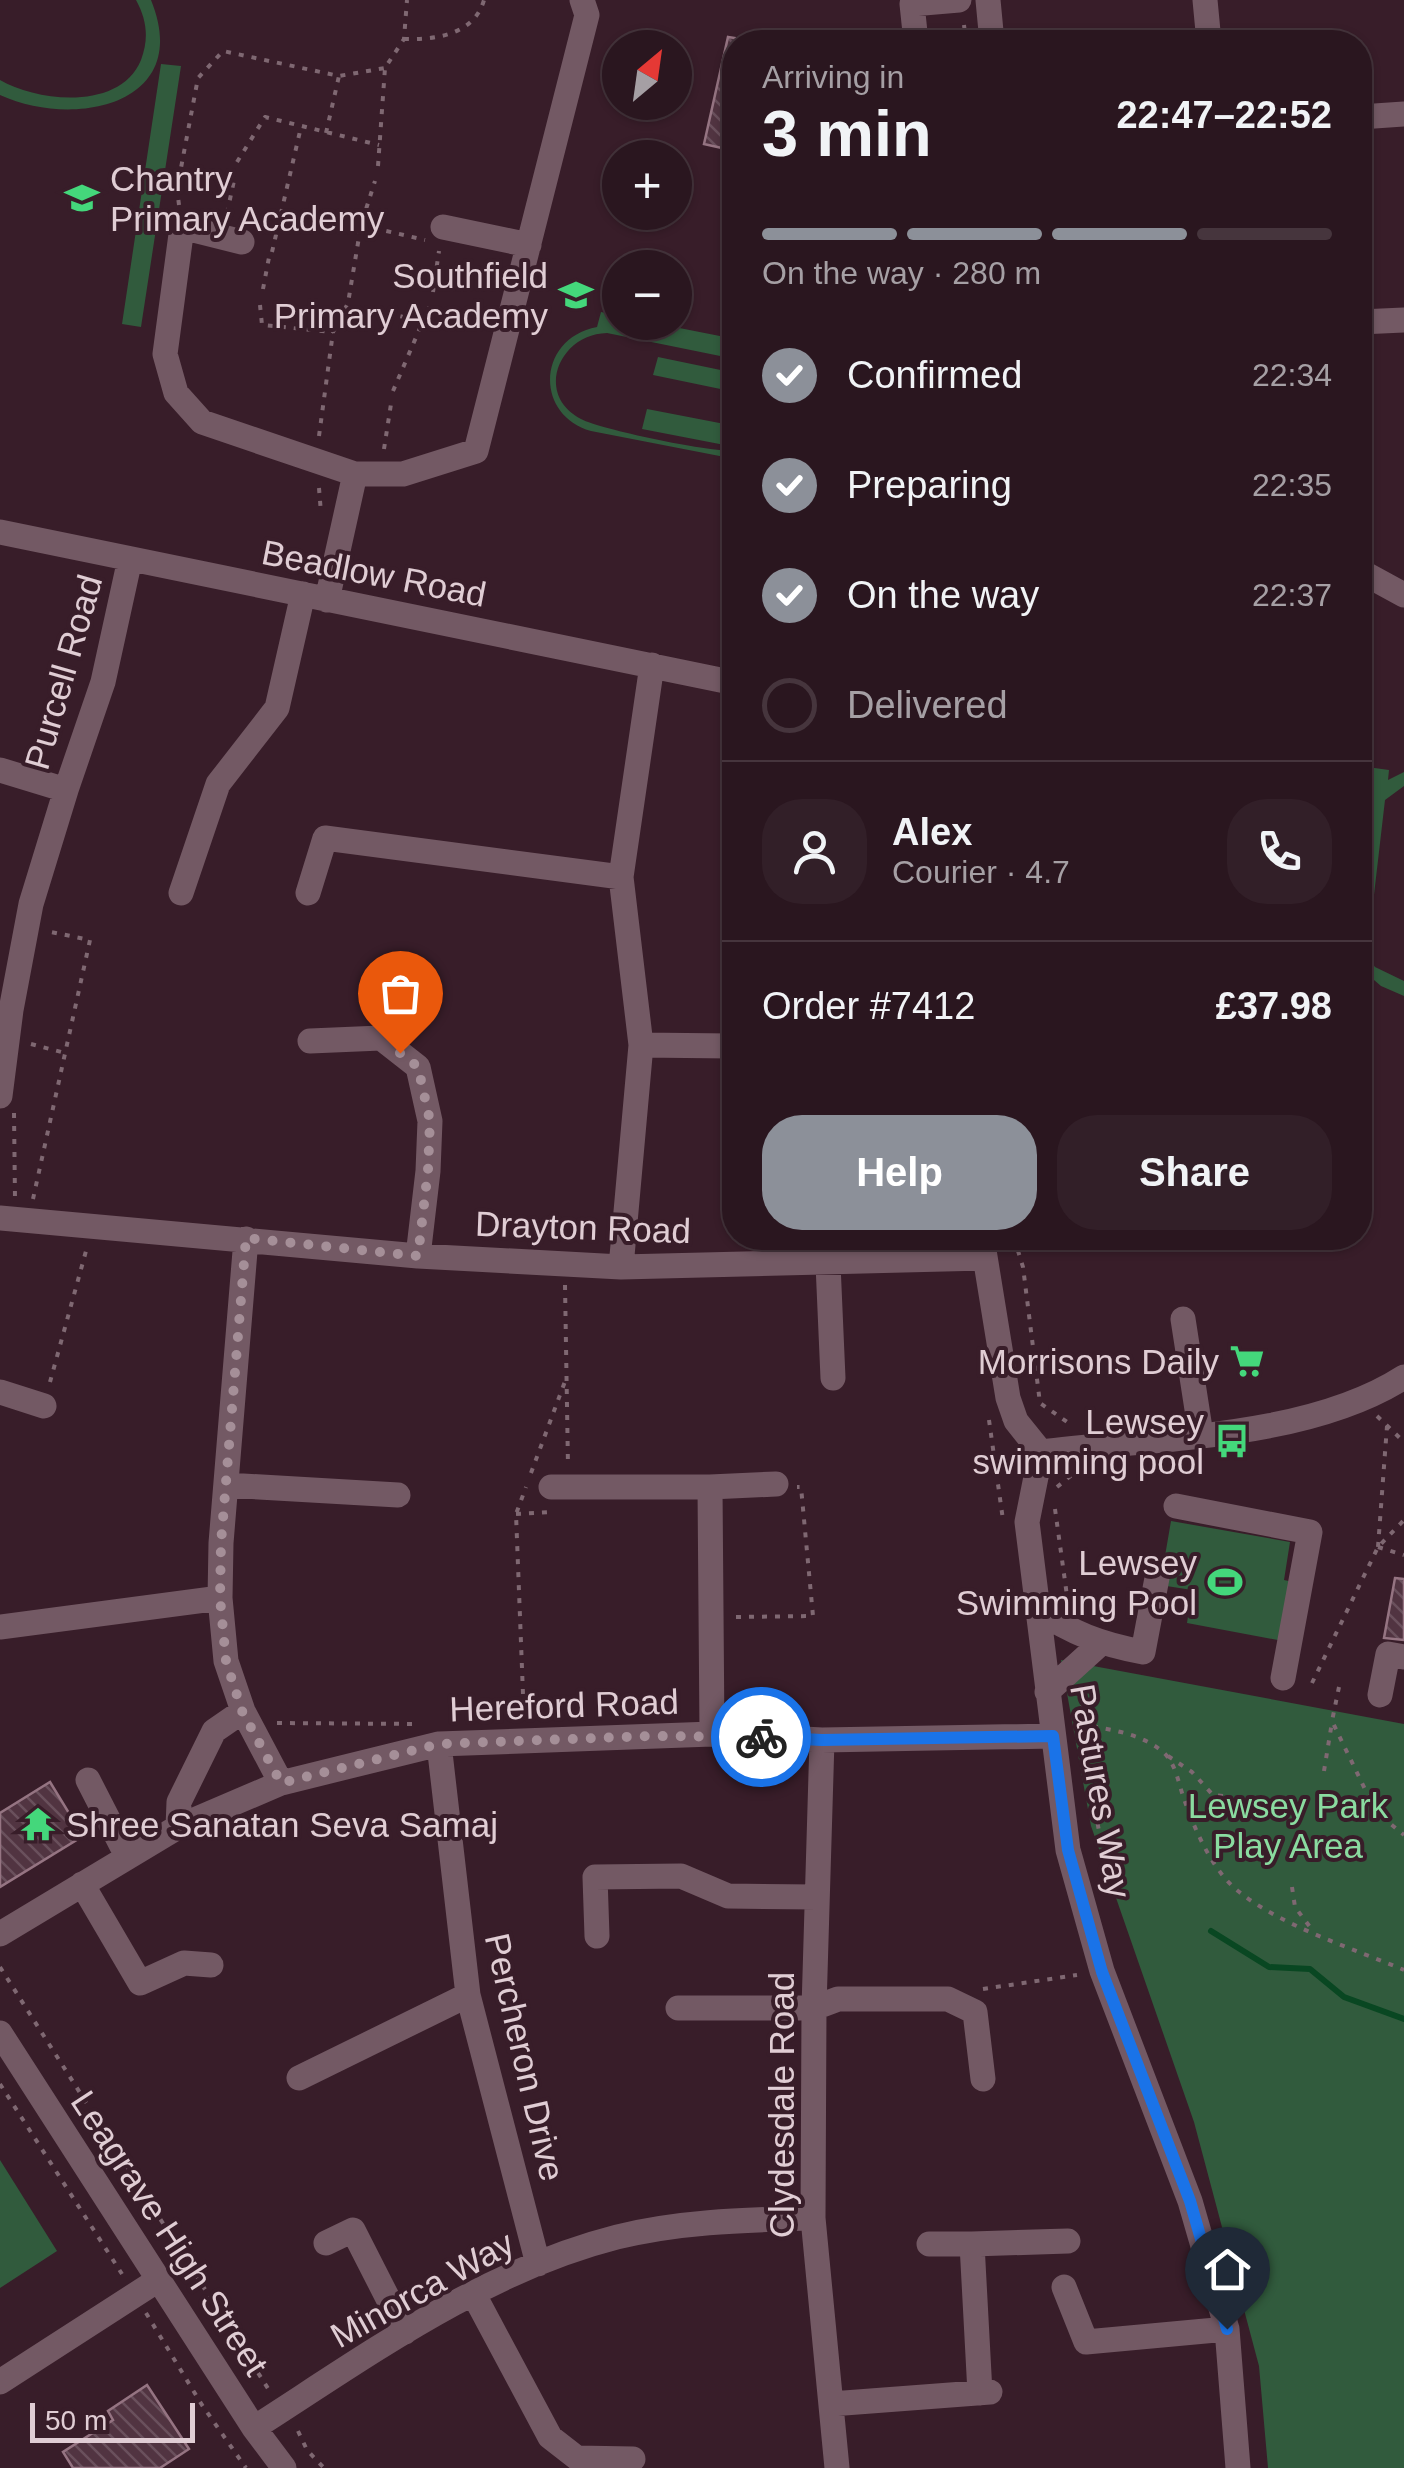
<!DOCTYPE html>
<meta charset="utf-8">
<style>
body{margin:0;font-family:Helvetica,sans-serif;background:#321f28;color:#f1f3f6;height:100vh;display:flex;flex-direction:column;font-size:38px;white-space:nowrap}
*{box-sizing:border-box;margin:0}
p{font-size:32px;color:#a59fa4}
.icon{flex:none;width:55px;height:55px;fill:none;stroke:currentColor;stroke-width:2;stroke-linecap:round;stroke-linejoin:round}
.map{position:relative;flex:1;overflow:hidden}
.sheet{position:absolute;left:722px;top:30px;width:650px;height:1220px;display:flex;flex-direction:column;background:#2a161f;border-radius:40px;box-shadow:0 2px 8px #0004,0 0 0 2px #46353d}
.sheet>*{flex:none}
.needle{width:65px;rotate:29deg}
.fabs{position:absolute;left:602px;top:30px;display:grid;gap:20px}
.fabs a{display:grid;place-items:center;width:90px;height:90px;border-radius:50%;background:#2a161f;box-shadow:0 2px 8px #0004,0 0 0 2px #46353d;font-size:50px}
.scale{position:absolute;left:30px;bottom:25px;width:165px;box-sizing:border-box;padding-left:10px;border:5px solid #e0cdd4;border-top:0;font-size:28px;line-height:35px;white-space:nowrap;color:#e0cdd4;-webkit-text-stroke:8px #381d29;paint-order:stroke}
.pin{position:absolute;display:grid;place-items:center;width:85px;height:85px;color:#fff;margin:-102px -42px;border-radius:50% 50% 50% 0;rotate:-45deg;box-shadow:0 0 10px #0007}
.pin .icon{rotate:45deg}
.courier{position:absolute;display:grid;place-items:center;width:100px;height:100px;margin:-50px;border:8px solid #1a73e8;border-radius:50%;background:#fff;color:#222;box-shadow:0 2px 12px #0007}
.summary em{font-style:normal;font-weight:700}
.summary div{display:flex;flex-direction:column-reverse}
.summary{display:flex;align-items:center;justify-content:space-between;height:170px;padding:0 40px}
h1{font-size:65px;font-weight:700;line-height:75px}
.bar{display:grid;grid-template-columns:repeat(4,1fr);gap:15px 10px;align-content:center;height:120px;padding:0 40px}
.bar i{height:12px;border-radius:8px;background:#46353d}
.bar .current{background:#8c9099}
.bar p{grid-column:span 4}
.line{display:flex;align-items:center;gap:25px;padding:0 40px;border-top:2px solid #46353d}
.line div{flex:1}
.round{display:grid;place-items:center;flex:none;width:105px;height:105px;border-radius:40px;background:#321f28}
ol{padding:0 40px;list-style:none}
li{display:flex;align-items:center;gap:30px;height:110px}
li p{margin-inline-start:auto}
li .icon{padding:10px;border-radius:50%;background:#8c9099;color:#fff;stroke-width:4}
li:last-child{color:#a59fa4}
li i{width:55px;height:55px;border:5px solid #46353d;border-radius:50%}
.cta{display:flex;gap:20px;margin-top:auto;padding:20px 40px}
.cta a{flex:1;height:115px;border-radius:40px;background:#8c9099;color:#fff;font-size:40px;font-weight:700;line-height:115px;text-align:center}
.cta a+a{background:#321f28;color:#f1f3f6}
.map>svg:first-child{display:block}
.park{fill:#315b3d}
.lines{fill:none;stroke-linecap:round;stroke-linejoin:round}
.stream{stroke:#094722;stroke-width:6}
.building{fill:url(#building-back-hatch);stroke:#957482;stroke-width:2.5}
.path{stroke:#7f6872;stroke-width:4;stroke-dasharray:5 8;stroke-linecap:butt}
.minor{stroke:#735964;stroke-width:25}
.done{stroke:#a58f98;stroke-width:10;stroke-dasharray:0 18}
.route{stroke:#1a73e8;stroke-width:12}
.labels{text-anchor:middle;dominant-baseline:central;stroke-width:8;stroke-linejoin:round;paint-order:stroke}
.poi-label{font-size:35px;fill:#e0cdd4;stroke:#381d29;text-anchor:end}
.street-label{font-size:35px;fill:#e0cdd4;stroke:#381d29}
.park-label{font-size:35px;fill:#8adba0;stroke:#381d29}
</style>
<div class="map">
<svg width="1404" height="2468" viewBox="0 0 1404 2468">
<defs>
<pattern id="building-back-hatch" width="6" height="6" patternUnits="userSpaceOnUse" patternTransform="scale(2.5)"><rect width="6" height="6" fill="#513441"/><path d="M-1 5l2 2M0 0l6 6M5-1l2 2" fill="none" stroke="#6a505c"/></pattern>
</defs>
<rect width="100%" height="100%" fill="#381d29"/>
<path class="park" d="M136,0H151C194,105 74,129 0,95V80C38,102 120,111 141,60C149,39 147,20 136,0Z
M161,64L181,66L141,327L122,324Z
M601,312L620,316V322L654,323L735,339V359L607,333C559,334 534,395 581,419C602,430 710,452 735,451V459L591,431C533,414 538,338 597,327Z
M658,357L735,373V392L653,375Z
M647,409L735,426V447L642,429Z
M1360,766L1389,770L1388,780L1404,772V786L1385,800L1367,955L1375,967L1404,981V996L1381,986L1360,968Z
M1171,1521L1290,1542L1284,1580L1293,1582L1283,1641L1187,1623L1192,1590L1160,1585Z
M1061,1660L1404,1724V2468H1268L1259,2366L1194,2122L1091,1826Z
M0,2160L57,2251L0,2288Z"/>
<g class="lines">
<path class="stream" d="M1211,1931L1269,1967L1310,1969L1344,1997L1404,2019"/>
</g>
<path class="building" d="M728,37L735,38V151L704,144Z
M1395,1578L1404,1579V1640L1384,1638Z
M50,1782L83,1836L0,1887V1813Z
M147,2385L189,2449L160,2468H73L63,2452L113,2420L108,2411Z"/>
<g class="lines">
<path class="path" d="M964,25L966,42
M404,39C435,40 474,35 484,0
M326,133L339,76
M237,162L265,117L379,145
M378,166L385,68L404,39L407,0
M179,205L177,189L198,78L223,51L339,76L385,68
M227,213L235,176
M361,225L425,240
M272,252L301,127
M263,289L270,252
M433,292L439,251
M260,305L262,325L333,332
M338,322L375,310L420,321
M393,391L429,307
M319,436L333,332L348,303L361,225L375,181
M384,449L391,404
M319,488L321,513
M31,1044L65,1053
M14,1113L15,1198
M33,1199L90,940L51,932
M1014,1238L1023,1267L1040,1403L1070,1424
M565,1285L568,1466
M50,1382L86,1251
M1377,1416L1404,1442
M989,1420L1003,1520
M531,1473L567,1376
M1057,1487L1073,1474
M1055,1509L1068,1603
M516,1514L550,1512
M1378,1547L1387,1426
M1378,1547L1404,1555
M736,1617L813,1616L801,1487H797
M1312,1683L1378,1547L1404,1520
M1339,1687L1332,1721L1376,1812L1404,1835
M1078,1692L1090,1726C1115,1730 1142,1735 1162,1751C1176,1763 1178,1782 1184,1799C1195,1830 1212,1870 1238,1891C1281,1926 1352,1948 1404,1970
M1082,1708L1087,1766L1101,1842
M524,1720L516,1514L526,1487
M277,1723L418,1724
M1168,1756L1192,1772L1213,1795L1223,1796
M1324,1771L1332,1722
M1292,1887L1295,1907L1310,1927
M0,1967L269,2390
M983,1989L1077,1975
M0,2084L122,2274
M146,2313L202,2405L246,2468
M298,2431L307,2450L324,2468"/>
<path class="minor" d="M988,0L992,42
M1205,0L1209,42
M916,42L912,4L959,0
M1360,117L1404,114
M443,227L529,245
M242,242L182,227L165,354L176,393L202,422L355,474
M1360,322L1404,320
M0,532L735,683
M1360,571L1404,595
M327,600L355,474H403L476,451L587,15L582,0
M0,770L66,790
M181,893L218,784L277,708L303,594
M308,893L325,838L621,877
M310,1041L381,1038L418,1067L430,1121L428,1171L418,1256
M641,1045L731,1046
M0,1096L11,1010L31,904L66,790L103,682L130,559
M0,1218L418,1256L621,1267L985,1258
M982,1238L1008,1398L1016,1421L1041,1452
M828,1264L833,1378
M621,1267L641,1045L621,877L652,665
M1183,1319L1201,1435
M0,1392L44,1406
M1041,1452L1027,1522L1068,1850L1102,1971L1190,2201L1227,2329L1238,2468
M1041,1452C1153,1438 1308,1439 1404,1377
M226,1485L398,1495
M551,1487H710
M1176,1506L1310,1532L1283,1678
M1035,1609C1073,1633 1099,1644 1143,1652L1157,1578
M0,1627L220,1598
M1047,1692L1100,1644
M1380,1695L1388,1654L1404,1657
M243,1711L281,1783
M712,1734L710,1487L776,1484
M822,1740L814,2008L813,2218L837,2468
M439,1744L468,1995L538,2264
M88,1780L127,1856
M178,1827L179,1802L214,1731L243,1711L226,1661L220,1598L221,1543L246,1239
M82,1884L140,1983L184,1963L211,1965
M0,1934L178,1827L281,1783L439,1744L712,1734L822,1740L1053,1736
M597,1936L595,1877L681,1876L728,1896L817,1897
M678,2008H814L838,1999H948L975,2012L983,2079
M0,2033L254,2428L284,2468
M299,2078L468,1995
M326,2243L353,2230L405,2332
M929,2244H972
M1064,2287L1086,2342L1227,2329
M473,2293L550,2437L577,2458L633,2459
M0,2382L158,2280
M980,2393L972,2244L1068,2241
M831,2404L990,2392
M254,2428C368,2355 483,2271 617,2237C682,2221 747,2220 813,2218"/>
</g>
<g class="lines">
<path class="done" d="M400,1053L418,1067L430,1121L428,1170L418,1256L246,1238L221,1543L220,1598L226,1661L242,1711L281,1783L439,1744L650,1736L761,1737"/>
<path class="route" d="M761,1737L822,1740L1053,1736L1068,1850L1102,1972L1190,2201L1227,2329"/>
</g>
<defs>
<g id="school-bare" transform="scale(2.7)"><path d="M0-5L7-2L0 1L-7-2ZM-4 1L0 2.5L4 1V4Q0 6-4 4Z" fill="#44d77b" stroke="#381d29" stroke-width="2.5" paint-order="stroke"/></g>
<g id="supermarket-bare" transform="scale(2.7)"><path d="M-6-5.5h2.5l.6 2H6L4.5 2H-2.5L-4.4-4H-6ZM-1.5 3.2a1.3 1.3 0 1 0 .1 0ZM3 3.2a1.3 1.3 0 1 0 .1 0Z" fill="#44d77b" stroke="#381d29" stroke-width="2.5" paint-order="stroke"/></g>
<g id="bus-bare" transform="scale(2.7)"><path d="M-5-6H5V4H4V6H2V4H-2V6H-4V4H-5ZM-3.5-4V0h7V-4ZM-3.5 1.2v1.5H-2V1.2ZM2 1.2v1.5H3.5V1.2Z" fill="#44d77b" stroke="#381d29" stroke-width="2.5" paint-order="stroke"/></g>
<g id="stadium-bare" transform="scale(2.7)"><path d="M0-5a6.5 5 0 1 0 0 10a6.5 5 0 1 0 0-10ZM-3.5-1.8h7v3.6h-7Z" fill="#44d77b" stroke="#381d29" stroke-width="2.5" paint-order="stroke"/></g>
<g id="temple-bare" transform="scale(2.7)"><path d="M0-6L5-2H3V0L6.5 2.5H4V6H1.5V3h-3V6H-4V2.5H-6.5L-3 0V-2H-5Z" fill="#44d77b" stroke="#381d29" stroke-width="2.5" paint-order="stroke"/></g>
</defs>
<g fill-rule="evenodd">
<use href="#school-bare" x="82" y="198"/>
<use href="#school-bare" x="576" y="295"/>
<use href="#supermarket-bare" x="1247" y="1361"/>
<use href="#bus-bare" x="1232" y="1441"/>
<use href="#stadium-bare" x="1225" y="1582"/>
<use href="#temple-bare" x="38" y="1824"/>
</g>
<g class="labels">
<g class="poi-label">
<text x="110" y="178" text-anchor="start">Chantry<tspan x="110" dy="40">Primary Academy</tspan></text>
<text x="548" y="275">Southfield<tspan x="548" dy="40">Primary Academy</tspan></text>
<text x="1219" y="1361">Morrisons Daily</text>
<text x="1204" y="1421">Lewsey<tspan x="1204" dy="40">swimming pool</tspan></text>
<text x="1197" y="1562">Lewsey<tspan x="1197" dy="40">Swimming Pool</tspan></text>
<text x="66" y="1824" text-anchor="start">Shree Sanatan Seva Samaj</text>
</g>
<g class="street-label">
<text transform="translate(374 573) rotate(11)">Beadlow Road</text>
<text transform="translate(63 672) rotate(-74)">Purcell Road</text>
<text transform="translate(583 1227) rotate(2)">Drayton Road</text>
<text transform="translate(564 1705) rotate(-2)">Hereford Road</text>
<text transform="translate(1101 1791) rotate(80)">Pastures Way</text>
<text transform="translate(525 2057) rotate(77)">Percheron Drive</text>
<text transform="translate(781 2105) rotate(-90)">Clydesdale Road</text>
<text transform="translate(170 2233) rotate(57)">Leagrave High Street</text>
<text transform="translate(422 2289) rotate(-29)">Minorca Way</text>
</g>
<g class="park-label">
<text x="1288" y="1805">Lewsey Park<tspan x="1288" dy="40">Play Area</tspan></text>
</g>
</g>
</svg>
<div class="fabs">
<a><svg class="needle" viewBox="-14 -14 28 28"><path d="M0-13l5 13h-10z" fill="#e53935"/><path d="M0 13l5-13h-10z" fill="#a59fa4"/></svg></a>
<a>+</a>
<a>−</a>
</div>
<div class="scale">50 m</div>
<div class="pin" style="left:400px;top:1053px;background:#ea580c"><svg class="icon" aria-label="bag" viewBox="0 0 24 24"><path d="M5 8h14l-1 12H6zM9 8a3 3 0 0 1 6 0"/></svg></div>
<div class="pin" style="left:1227px;top:2329px;background:#1f2937"><svg class="icon" aria-label="home" viewBox="0 0 24 24"><path d="M3 11l9-7 9 7M6 9v11h12V9"/></svg></div>
<div class="courier" style="left:761px;top:1737px"><svg class="icon" aria-label="bike" viewBox="0 0 24 24"><circle cx="6" cy="16" r="4"/><circle cx="18" cy="16" r="4"/><path d="M6 16l4-8h5l3 8M10 8l3 8H6M13 5h3"/></svg></div>
<section class="sheet">
<div class="summary"><div><h1>3 min</h1><p>Arriving in</p></div><em>22:47–22:52</em></div>
<div class="bar"><i class="current"></i><i class="current"></i><i class="current"></i><i></i><p>On the way · 280 m</p></div>
<ol>
<li><svg class="icon" aria-label="check" viewBox="0 0 24 24"><path d="M5 12l5 5 9-10"/></svg>Confirmed<p>22:34</p></li>
<li><svg class="icon" aria-label="check" viewBox="0 0 24 24"><path d="M5 12l5 5 9-10"/></svg>Preparing<p>22:35</p></li>
<li><svg class="icon" aria-label="check" viewBox="0 0 24 24"><path d="M5 12l5 5 9-10"/></svg>On the way<p>22:37</p></li>
<li><i></i>Delivered</li>
</ol>
<div class="line" style="height:180px"><a class="round"><svg class="icon" aria-label="person" viewBox="0 0 24 24"><circle cx="12" cy="8" r="4"/><path d="M4 21q1-7 8-7t8 7"/></svg></a><div><b>Alex</b><p>Courier · 4.7</p></div><a class="round"><svg class="icon" aria-label="phone" viewBox="0 0 24 24"><path d="M5 4h4l2 5-3 2q2 4 5 5l2-3 5 2v4C11 20 4 13 5 4z"/></svg></a></div>
<div class="line" style="height:130px"><div>Order #7412</div><b>£37.98</b></div>
<div class="cta"><a>Help</a><a>Share</a></div>
</section>
</div>
